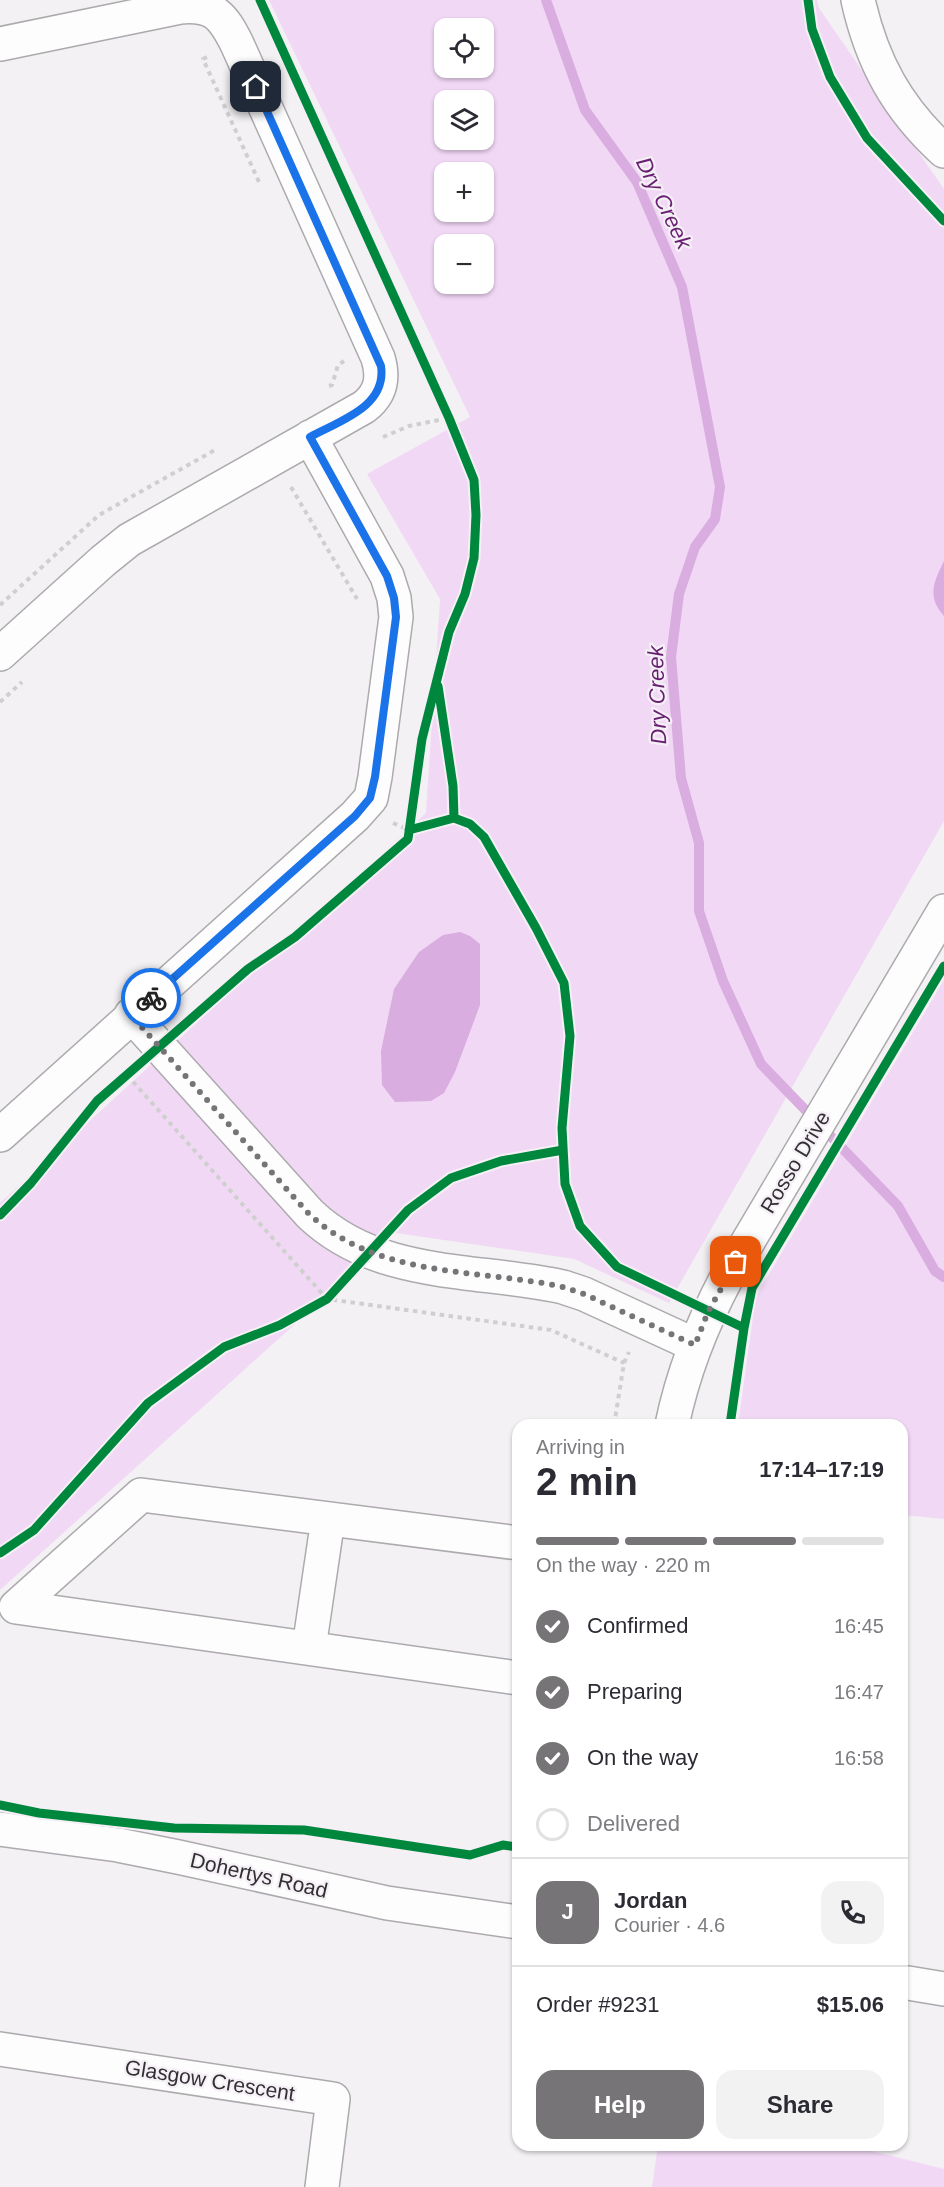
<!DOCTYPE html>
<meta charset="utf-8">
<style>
body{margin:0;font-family:Arial,sans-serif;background:#f2f2f3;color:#2b2b33;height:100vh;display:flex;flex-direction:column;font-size:22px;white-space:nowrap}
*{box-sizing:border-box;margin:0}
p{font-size:20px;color:#7c7c81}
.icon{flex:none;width:33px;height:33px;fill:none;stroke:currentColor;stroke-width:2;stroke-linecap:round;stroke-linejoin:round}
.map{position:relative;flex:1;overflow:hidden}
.side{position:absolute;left:512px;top:1419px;width:396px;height:732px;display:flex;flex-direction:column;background:#fff;border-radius:18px;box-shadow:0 2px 4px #0004}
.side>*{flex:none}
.controls{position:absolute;left:434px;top:18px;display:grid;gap:12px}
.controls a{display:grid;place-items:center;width:60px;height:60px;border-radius:12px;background:#fff;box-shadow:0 2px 4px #0004;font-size:30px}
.pin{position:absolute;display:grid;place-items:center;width:51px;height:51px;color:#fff;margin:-26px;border-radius:12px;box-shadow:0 3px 9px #0006}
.courier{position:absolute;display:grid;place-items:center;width:60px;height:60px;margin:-30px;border:4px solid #1a73e8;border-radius:50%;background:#fff;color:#222;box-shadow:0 2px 8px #0007}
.summary em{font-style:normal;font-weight:700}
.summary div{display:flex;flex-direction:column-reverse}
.summary{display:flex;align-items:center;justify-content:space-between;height:102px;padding:0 24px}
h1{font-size:39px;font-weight:700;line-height:45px}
.bar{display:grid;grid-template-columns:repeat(4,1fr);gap:9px 6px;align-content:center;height:72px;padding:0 24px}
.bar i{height:8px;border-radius:4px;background:#e1e1e2}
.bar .current{background:#767476}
.bar p{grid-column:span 4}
.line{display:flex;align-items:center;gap:15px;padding:0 24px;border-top:2px solid #e1e1e2}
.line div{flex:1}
.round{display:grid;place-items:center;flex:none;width:63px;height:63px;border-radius:18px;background:#f2f2f3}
ol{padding:0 24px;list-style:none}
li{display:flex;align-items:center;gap:18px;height:66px}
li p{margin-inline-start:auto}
li .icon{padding:6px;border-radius:50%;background:#767476;color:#fff;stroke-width:4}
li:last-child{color:#7c7c81}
li i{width:33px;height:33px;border:3px solid #e1e1e2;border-radius:50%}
.button{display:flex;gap:12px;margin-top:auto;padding:12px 24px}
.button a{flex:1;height:69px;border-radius:18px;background:#767476;color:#fff;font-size:24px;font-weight:700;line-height:69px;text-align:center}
.button a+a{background:#f2f2f3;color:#2b2b33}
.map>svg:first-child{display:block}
.green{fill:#f1d8f5;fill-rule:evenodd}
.water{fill:#d9addf}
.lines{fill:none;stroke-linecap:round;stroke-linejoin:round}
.stream{stroke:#d9addf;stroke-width:10}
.minor-casing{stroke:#acaaad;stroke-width:36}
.path{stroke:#d0cfd0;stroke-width:4;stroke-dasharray:4.5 4.5;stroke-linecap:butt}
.minor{stroke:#fdfdfe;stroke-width:33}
.cycleway-casing{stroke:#f5f0f6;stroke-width:13}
.cycleway{stroke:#00873e;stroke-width:9}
.done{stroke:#767476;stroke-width:6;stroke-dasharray:0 10.8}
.route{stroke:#1a73e8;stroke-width:8}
.labels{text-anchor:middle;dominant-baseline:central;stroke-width:4.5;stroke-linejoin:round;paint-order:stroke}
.street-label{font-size:21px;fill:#323032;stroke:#f5f0f6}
.water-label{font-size:22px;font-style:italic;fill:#681f72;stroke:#f5f0f6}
</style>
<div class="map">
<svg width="944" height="2187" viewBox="0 0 944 2187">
<rect width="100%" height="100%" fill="#f4f1f5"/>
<path class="green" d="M269,0H817L819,8L944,189V821L669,1303L574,1259L396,1233L0,1590V1203L426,813L440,599L367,474L470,417ZM444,28H483V68H444ZM444,100H483V140H444ZM444,172H483V212H444ZM444,244H483V284H444Z
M944,980V1519L902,1515V1425H738L755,1302L760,1289Z
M658,2145H848L944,2169V2187H652Z"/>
<path class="water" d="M944,561V616C927,597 933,583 944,561Z
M460,932L470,936L480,944V1005L455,1072L444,1093L431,1101L395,1102L382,1085L381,1051L394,989L419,952L443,935Z"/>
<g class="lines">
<path class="stream" d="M546,0L585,110L637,182L682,287L720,487L715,519L695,547L679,594L671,657L681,778L699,843V911L723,981L761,1064L898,1206L935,1271L944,1277"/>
<g class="minor-casing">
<path id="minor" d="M858,0C872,62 897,108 944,151
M0,44L180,7C214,4 223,16 237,44L378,358C384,378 381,394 364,407L129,540L103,561L0,654
M131,1015L310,1214C378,1279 476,1268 563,1287L584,1294L695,1345
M0,1135L355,816L371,798L375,777L396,617L394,598L387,576L310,437
M672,1425C683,1372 702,1324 727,1277L944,911
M518,1543L141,1495L16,1607L518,1678
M309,1648L328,1519
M0,1829L118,1845L178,1857L387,1903L518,1922
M902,1982L944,1989
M0,2049L333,2099L322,2187"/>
</g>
<path class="path" d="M207,57L203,59L259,182
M329,386L332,385L338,365L344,361
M383,437L409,426L449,418
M291,487L357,599
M0,605L99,515L215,450
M0,702L22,682
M393,823L409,830
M127,1075L327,1299L551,1330L624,1363
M614,1425L624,1363L629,1352
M514,1887L518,1864"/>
<use href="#minor" class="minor"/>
<g class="cycleway-casing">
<path id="cycleway" d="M808,0L812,29L830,77L867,138L944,221
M454,818L470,824L484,837L536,928L564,983L570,1036L562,1128L565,1184L580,1226L617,1267L744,1328L752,1288L944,966
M409,830L454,818L453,786L438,686
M0,1215L31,1183L97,1101L248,969L295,937L408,839L422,739L449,632L465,594L474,558L476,515L474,480L449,418L260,0
M730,1425L744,1328
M0,1553L34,1530L148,1403L224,1347L280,1325L327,1299L408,1210L451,1178L501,1161L563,1150
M0,1805L39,1813L174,1828L304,1830L470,1855L503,1845L518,1847"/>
</g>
<use href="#cycleway" class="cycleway"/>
</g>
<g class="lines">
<path class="done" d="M151,998L131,1015L309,1214C379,1279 476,1268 563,1287L584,1294L695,1345L708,1312L736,1262"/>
<path class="route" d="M151,998L355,816L370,798L375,777L396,617L394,598L387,576L310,437C339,421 387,407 381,366L256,87"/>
</g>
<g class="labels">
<g class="street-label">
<text transform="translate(795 1162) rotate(-59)">Rosso Drive</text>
<text transform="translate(259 1875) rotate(13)">Dohertys Road</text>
<text transform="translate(210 2080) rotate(9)">Glasgow Crescent</text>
</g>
<g class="water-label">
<text transform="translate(664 203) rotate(64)">Dry Creek</text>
<text transform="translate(657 695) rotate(-92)">Dry Creek</text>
</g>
</g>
</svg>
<div class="controls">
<a><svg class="icon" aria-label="locate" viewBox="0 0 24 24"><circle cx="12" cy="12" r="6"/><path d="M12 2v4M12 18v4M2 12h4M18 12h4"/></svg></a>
<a><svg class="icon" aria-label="layers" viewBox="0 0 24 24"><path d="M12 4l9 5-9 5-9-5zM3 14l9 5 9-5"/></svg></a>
<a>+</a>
<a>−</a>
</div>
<div class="pin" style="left:736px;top:1262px;background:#ea580c"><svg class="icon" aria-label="bag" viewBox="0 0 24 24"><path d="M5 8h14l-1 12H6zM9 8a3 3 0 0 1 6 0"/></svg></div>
<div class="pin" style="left:256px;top:87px;background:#1f2937"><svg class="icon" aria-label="home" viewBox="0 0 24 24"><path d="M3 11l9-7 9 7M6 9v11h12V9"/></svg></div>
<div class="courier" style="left:151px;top:998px"><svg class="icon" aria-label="bike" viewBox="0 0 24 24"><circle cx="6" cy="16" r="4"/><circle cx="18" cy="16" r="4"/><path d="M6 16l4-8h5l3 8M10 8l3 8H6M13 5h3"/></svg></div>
<section class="side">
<div class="summary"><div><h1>2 min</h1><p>Arriving in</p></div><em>17:14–17:19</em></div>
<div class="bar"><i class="current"></i><i class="current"></i><i class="current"></i><i></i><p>On the way · 220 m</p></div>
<ol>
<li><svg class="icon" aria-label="check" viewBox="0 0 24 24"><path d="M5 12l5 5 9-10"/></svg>Confirmed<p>16:45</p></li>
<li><svg class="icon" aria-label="check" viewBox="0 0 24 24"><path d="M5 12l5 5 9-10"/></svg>Preparing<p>16:47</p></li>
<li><svg class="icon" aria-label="check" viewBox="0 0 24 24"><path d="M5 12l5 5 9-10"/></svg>On the way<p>16:58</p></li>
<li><i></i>Delivered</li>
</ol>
<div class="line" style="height:108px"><b class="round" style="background:#767476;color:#fff">J</b><div><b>Jordan</b><p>Courier · 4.6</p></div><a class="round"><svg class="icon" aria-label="phone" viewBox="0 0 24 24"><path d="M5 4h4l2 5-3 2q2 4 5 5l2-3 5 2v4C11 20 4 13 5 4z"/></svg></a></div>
<div class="line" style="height:78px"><div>Order #9231</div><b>$15.06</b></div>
<div class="button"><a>Help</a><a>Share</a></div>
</section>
</div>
